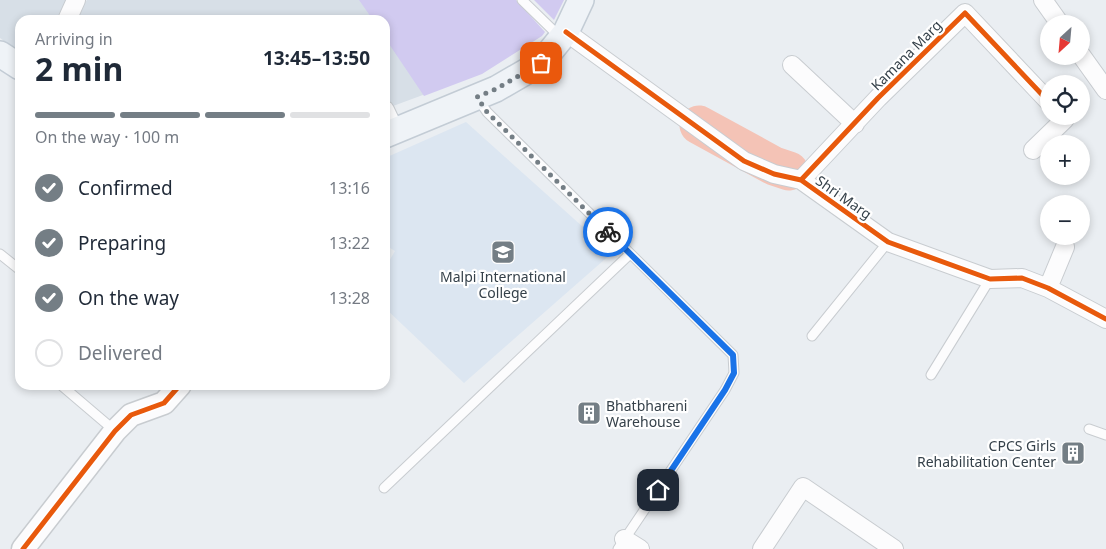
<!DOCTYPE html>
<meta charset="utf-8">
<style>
body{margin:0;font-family:"Noto Sans",sans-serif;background:#f6f6f7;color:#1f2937;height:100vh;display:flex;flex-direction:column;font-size:19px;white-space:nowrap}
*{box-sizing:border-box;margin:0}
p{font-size:16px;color:#747a83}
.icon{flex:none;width:28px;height:28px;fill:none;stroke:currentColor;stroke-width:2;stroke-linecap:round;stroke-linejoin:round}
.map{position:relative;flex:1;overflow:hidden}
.side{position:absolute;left:15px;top:15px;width:375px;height:375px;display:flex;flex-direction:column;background:#fff;border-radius:15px;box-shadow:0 2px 8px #0003}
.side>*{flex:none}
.needle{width:32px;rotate:206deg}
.tools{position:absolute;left:1040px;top:15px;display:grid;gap:10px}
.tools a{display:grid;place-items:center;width:50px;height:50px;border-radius:50%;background:#fff;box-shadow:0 2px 8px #0003;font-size:25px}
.pin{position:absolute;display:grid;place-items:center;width:42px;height:42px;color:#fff;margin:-21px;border-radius:10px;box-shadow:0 2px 8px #0006}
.courier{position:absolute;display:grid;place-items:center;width:50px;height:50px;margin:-25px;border:4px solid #1a73e8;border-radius:50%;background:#fff;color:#222;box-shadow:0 1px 6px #0007}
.overview em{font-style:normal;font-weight:700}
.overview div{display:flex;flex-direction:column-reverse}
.overview{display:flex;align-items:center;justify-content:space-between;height:85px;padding:0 20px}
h1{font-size:32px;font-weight:700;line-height:38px}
.bar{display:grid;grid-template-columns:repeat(4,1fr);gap:8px 5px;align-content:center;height:60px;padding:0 20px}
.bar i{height:6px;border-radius:4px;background:#e0e1e3}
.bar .selected{background:#747e85}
.bar p{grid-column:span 4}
ol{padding:0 20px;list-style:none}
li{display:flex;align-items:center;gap:15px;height:55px}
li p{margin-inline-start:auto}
li .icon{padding:5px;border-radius:50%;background:#747e85;color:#fff;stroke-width:4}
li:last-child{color:#747a83}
li i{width:28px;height:28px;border:2px solid #e0e1e3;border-radius:50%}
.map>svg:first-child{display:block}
.residential{fill:#d7dfe7}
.education{fill:#dce6f1}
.green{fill:#d1caf0}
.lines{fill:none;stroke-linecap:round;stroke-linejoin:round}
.river{stroke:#f4c3b6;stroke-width:39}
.service-casing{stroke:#c8ccd0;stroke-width:11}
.minor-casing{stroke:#c8ccd0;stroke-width:20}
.tertiary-casing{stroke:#c8ccd0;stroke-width:25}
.secondary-casing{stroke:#c3ccd5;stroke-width:28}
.service{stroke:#fcfcfd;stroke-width:9}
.minor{stroke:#fcfcfd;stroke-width:18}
.tertiary{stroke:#fcfcfd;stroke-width:22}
.secondary{stroke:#eff3f7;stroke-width:25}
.cycleway-casing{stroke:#fff;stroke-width:8}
.cycleway{stroke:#e8590c;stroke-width:5}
.done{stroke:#747e85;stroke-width:5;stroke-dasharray:0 9}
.route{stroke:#1a73e8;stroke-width:6}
.labels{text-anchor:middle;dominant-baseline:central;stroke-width:4.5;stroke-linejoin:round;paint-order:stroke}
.street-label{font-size:14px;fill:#35414a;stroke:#fff}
.poi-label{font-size:14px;fill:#35414a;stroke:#fff}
</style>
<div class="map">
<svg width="1106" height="549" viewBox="0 0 1106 549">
<rect width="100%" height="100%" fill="#eaeef2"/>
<path class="residential" d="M0,0H68L55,20H20V53L0,38Z
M87,0H485L458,82L385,109V20H72Z"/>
<path class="education" d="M466,122L612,253L464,383L385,308V268L395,251L385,245V158Z"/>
<path class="green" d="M359,0H516L545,32L542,36L482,74L424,96L385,38V20H373Z
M534,0H564L554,20Z"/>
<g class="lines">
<path class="river" d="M699,125L774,166L789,171"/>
<g class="service-casing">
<path id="service" d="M522,0L559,36
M478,99L487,112L733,355L734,373L725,390L618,549
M0,254L20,270
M812,336L888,242
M931,375L990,279
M61,385L115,431
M1089,429L1106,435
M384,488L630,254"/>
</g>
<g class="minor-casing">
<path id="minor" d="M1043,0L1060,24
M67,20L76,0
M566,32L744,161L774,174L801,180L888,242L990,279L1022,278L1048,288L1106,319
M1081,55L1106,90
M792,65L855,124
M385,110L395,131
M1033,150L1065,119L1062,116
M801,180L878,98L965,13L1049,102
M1048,288L1065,247
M624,539L640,549
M762,549L803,487L894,549"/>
</g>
<g class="tertiary-casing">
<path id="tertiary" d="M23,549L115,431L131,415L164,403L180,385"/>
</g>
<g class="secondary-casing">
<path id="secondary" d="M0,54L20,67
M385,135L496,89L541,63L566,32L581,0"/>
</g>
<use href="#service" class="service"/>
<use href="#minor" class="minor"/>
<use href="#tertiary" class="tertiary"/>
<use href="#secondary" class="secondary"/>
<g class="cycleway-casing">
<path id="cycleway" d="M566,32L744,161L774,174L801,180L888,242L990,279L1022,278L1048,288L1106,319
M801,180L878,98L965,13L1049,102
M23,549L115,431L131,415L164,403L180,385"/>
</g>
<use href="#cycleway" class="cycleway"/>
</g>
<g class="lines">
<path class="done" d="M541,63L496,89L477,97L487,112L608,232"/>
<path class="route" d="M608,232L733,355L734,373L725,390L658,490"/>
</g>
<defs>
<g id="school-square" transform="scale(1.25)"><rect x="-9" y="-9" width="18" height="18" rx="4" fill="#747e85" stroke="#fff"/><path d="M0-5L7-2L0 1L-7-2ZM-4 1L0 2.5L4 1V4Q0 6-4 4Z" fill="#fff"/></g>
<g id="building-square" transform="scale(1.25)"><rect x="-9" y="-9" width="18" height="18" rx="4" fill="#747e85" stroke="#fff"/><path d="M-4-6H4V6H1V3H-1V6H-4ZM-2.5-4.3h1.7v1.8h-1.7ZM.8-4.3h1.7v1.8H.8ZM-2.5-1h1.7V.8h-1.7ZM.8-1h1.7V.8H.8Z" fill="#fff"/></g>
</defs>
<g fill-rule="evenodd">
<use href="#school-square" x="503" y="252"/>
<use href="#building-square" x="589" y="413"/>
<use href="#building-square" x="1073" y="453"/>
</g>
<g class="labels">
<g class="street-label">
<text transform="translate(906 55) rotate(-45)">Kamana Marg</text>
<text transform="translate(844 197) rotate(35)">Shri Marg</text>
</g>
<g class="poi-label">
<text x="503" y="276">Malpi International<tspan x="503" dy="16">College</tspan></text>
<text x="606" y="405" text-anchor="start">Bhatbhareni<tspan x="606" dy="16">Warehouse</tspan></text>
<text x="1056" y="445" text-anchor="end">CPCS Girls<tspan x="1056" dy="16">Rehabilitation Center</tspan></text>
</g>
</g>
</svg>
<div class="tools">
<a><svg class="needle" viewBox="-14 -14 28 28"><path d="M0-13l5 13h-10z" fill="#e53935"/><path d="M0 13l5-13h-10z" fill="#747a83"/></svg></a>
<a><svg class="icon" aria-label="locate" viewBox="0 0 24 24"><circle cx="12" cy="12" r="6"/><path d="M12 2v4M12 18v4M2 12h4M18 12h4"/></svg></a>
<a>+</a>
<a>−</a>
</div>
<div class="pin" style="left:541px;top:63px;background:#ea580c"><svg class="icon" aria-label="bag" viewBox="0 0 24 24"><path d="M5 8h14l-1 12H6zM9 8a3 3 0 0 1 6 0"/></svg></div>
<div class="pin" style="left:658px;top:490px;background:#1f2937"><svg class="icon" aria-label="home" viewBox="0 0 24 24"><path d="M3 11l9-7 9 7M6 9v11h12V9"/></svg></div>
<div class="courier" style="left:608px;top:232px"><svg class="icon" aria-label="bike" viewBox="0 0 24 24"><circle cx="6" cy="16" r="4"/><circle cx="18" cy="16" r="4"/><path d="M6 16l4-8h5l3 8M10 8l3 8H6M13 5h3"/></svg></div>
<section class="side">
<div class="overview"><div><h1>2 min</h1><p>Arriving in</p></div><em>13:45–13:50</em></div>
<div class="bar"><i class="selected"></i><i class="selected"></i><i class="selected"></i><i></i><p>On the way · 100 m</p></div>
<ol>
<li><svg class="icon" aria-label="check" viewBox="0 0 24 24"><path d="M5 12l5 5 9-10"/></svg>Confirmed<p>13:16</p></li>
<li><svg class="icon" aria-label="check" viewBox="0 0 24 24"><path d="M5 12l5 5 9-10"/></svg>Preparing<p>13:22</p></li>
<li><svg class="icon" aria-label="check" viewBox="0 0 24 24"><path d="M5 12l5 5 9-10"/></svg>On the way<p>13:28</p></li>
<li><i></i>Delivered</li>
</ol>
</section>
</div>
